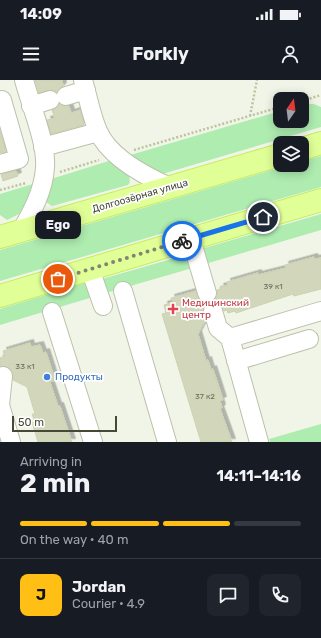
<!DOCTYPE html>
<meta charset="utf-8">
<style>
body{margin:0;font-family:Rubik,sans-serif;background:#20242c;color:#f1f3f6;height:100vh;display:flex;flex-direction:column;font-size:15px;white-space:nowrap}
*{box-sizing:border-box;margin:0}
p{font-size:13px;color:#9ea1a6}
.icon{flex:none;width:22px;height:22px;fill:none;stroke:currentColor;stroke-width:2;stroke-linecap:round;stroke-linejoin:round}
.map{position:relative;height:362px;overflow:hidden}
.panel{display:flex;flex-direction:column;background:#171b24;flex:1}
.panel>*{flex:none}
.needle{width:26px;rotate:14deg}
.controls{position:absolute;left:273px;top:12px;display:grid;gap:8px}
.controls a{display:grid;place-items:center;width:36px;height:36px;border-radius:8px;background:#171b24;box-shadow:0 2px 10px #0003;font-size:20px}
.scale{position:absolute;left:12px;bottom:10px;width:105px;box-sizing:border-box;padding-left:4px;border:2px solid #454936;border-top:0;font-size:11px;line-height:14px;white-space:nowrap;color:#454936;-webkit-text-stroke:3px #fff;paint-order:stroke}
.pin{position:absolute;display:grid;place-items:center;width:34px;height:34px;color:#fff;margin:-17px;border:2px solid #fff;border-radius:50%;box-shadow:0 1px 4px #0007}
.courier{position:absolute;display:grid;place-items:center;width:40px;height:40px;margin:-20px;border:3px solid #1a73e8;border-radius:50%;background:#fff;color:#222;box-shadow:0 1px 5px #0007}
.bubble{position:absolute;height:28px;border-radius:8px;background:#171b24;box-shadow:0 2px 10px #0003;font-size:13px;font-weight:700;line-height:28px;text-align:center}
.overview em{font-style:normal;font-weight:700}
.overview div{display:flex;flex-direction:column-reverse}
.overview{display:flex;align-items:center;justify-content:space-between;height:68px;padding:0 20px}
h1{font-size:26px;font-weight:700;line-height:30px}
.bar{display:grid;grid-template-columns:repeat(4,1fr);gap:6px 4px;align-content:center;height:48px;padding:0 20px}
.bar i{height:5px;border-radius:3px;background:#363941}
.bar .active{background:#ffbf15}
.bar p{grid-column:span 4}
.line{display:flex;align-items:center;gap:10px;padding:0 20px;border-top:1px solid #363941}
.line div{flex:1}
.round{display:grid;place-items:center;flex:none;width:42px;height:42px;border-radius:8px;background:#20242c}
.status{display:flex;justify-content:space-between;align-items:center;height:28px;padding:0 20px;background:#171b24;direction:ltr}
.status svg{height:11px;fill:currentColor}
header{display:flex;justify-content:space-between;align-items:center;height:52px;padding:0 20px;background:#171b24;font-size:18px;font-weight:700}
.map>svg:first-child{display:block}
.green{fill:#aeecb0}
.building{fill:#d2d7bc;stroke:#ccd3af;filter:url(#shadow)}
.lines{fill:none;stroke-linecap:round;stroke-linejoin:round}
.minor-casing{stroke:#bbc1aa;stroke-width:20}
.major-casing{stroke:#c5ec5f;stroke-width:24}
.path{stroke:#bbc49a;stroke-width:2.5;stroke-dasharray:2 2;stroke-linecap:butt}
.minor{stroke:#fff;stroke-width:18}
.major{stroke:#e1ff97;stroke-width:22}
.done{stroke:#818574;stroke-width:4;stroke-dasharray:0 7.2}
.route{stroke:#1a73e8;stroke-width:5}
.health-dot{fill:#e0444e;stroke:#fff;stroke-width:1.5}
.shop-dot{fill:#3f7fe0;stroke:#fff;stroke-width:1.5}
.labels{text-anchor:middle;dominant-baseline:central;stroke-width:3.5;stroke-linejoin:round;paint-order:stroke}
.number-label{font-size:8px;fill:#686c58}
.street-label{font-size:10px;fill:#454936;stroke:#fff}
.health-label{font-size:10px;fill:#be3a42;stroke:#fff;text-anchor:start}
.shop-label{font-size:10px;fill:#366cbe;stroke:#fff;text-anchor:start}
</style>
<div class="status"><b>14:09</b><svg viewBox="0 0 49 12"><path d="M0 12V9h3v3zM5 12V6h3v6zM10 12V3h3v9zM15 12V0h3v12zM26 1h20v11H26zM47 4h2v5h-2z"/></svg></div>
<header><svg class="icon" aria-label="menu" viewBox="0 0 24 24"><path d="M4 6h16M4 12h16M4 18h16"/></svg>Forkly<svg class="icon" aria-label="person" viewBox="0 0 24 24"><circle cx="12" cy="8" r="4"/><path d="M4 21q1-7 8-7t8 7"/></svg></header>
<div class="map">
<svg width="321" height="362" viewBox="0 0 321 362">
<defs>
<filter id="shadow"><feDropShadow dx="3.5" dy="-3.5" stdDeviation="0" flood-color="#0004"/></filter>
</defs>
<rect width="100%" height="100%" fill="#f1f5e8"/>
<path class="green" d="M305,24H314L321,27V47L159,95L127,76L280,31V41H302V25Z
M321,76V107L0,201V170L289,85H302V81Z
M112,80L129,96L130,102L128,105L52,126L46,122L51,99Z
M36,103L21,133L7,140L0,135V114Z
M321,134V150L205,184L201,169Z
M192,173L196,187L106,213L102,199Z
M88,202L93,217L0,245V229Z
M321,344V362H270L269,359Z"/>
<path class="building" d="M35,0H62L63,6L57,12L52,10L39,13Z
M59,24L69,26L71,33L80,30L84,45L51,54L47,40L55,38L52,30Z
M0,51L6,72L0,73Z
M16,91L18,96L3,101L1,94Z
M314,177L315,179L321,178V209L294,216L293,214L236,233L235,231L228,233L227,230L224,231L220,223L214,221L217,216V210L221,209L220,207L228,205L227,202L258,193V195L286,188L285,185Z
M196,211L200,220L206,223L203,229L205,241L198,254L206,281L208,280L211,290L213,289L223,320L220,321L222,328L220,329L232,362H201L162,234L166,233L164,225L173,222L171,218Z
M30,263L31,267L40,265L43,273L46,272L55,300L50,302L58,326H60L72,362H38L32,342H35L32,334H35L27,307L13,300V292L9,288L0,286V278L5,276L3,271Z"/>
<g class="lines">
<g class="minor-casing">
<path id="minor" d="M83,0C88,17 91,35 98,51C109,77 145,96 170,107
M66,16L86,10
M0,21L2,20L19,79L0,84
M31,26L50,20
M43,67L98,52
M21,151C32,132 44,110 45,87C47,64 30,23 24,0
M191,159L207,213
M90,189L103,226
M123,211L167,362
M213,231L218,248L230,258
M52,232L93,362
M236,281L309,259
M0,325L11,362
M0,325L3,296
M259,362L230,258L321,231"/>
</g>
<g class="major-casing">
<path id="major" d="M302,69L321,63
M0,157L280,75
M0,216L321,120"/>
</g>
<path class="path" d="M302,21L321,15
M250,36L257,0
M134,70L280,27
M60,92L99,80
M0,110L26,103"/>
<use href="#minor" class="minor"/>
<use href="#major" class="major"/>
</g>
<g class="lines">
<path class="done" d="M58,199L182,161"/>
<path class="route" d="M182,161L263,137"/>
</g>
<path class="health-dot" d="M171 223h4v4h4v4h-4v4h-4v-4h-4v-4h4z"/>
<circle class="shop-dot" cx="47" cy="297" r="4"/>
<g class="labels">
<g class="number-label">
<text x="273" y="206">39 к1</text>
<text x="25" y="286">33 к1</text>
<text x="205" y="316">37 к2</text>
</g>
<g class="street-label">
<text transform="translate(140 116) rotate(-16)">Долгоозёрная улица</text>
</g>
<g class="health-label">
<text x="182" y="223">Медицинский<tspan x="182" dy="12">центр</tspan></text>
</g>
<g class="shop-label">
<text x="55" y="297">Продукты</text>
</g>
</g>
</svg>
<div class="controls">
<a><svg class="needle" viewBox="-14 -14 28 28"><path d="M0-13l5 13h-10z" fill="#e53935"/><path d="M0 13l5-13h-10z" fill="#9ea1a6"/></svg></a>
<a><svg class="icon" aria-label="layers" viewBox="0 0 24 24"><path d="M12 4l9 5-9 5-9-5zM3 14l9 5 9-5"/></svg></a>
</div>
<div class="scale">50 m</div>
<div class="pin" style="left:58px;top:199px;background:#ea580c"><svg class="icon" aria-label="bag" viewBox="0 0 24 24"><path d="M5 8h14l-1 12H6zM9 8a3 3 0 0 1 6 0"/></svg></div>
<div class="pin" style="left:263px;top:137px;background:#1f2937"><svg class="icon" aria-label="home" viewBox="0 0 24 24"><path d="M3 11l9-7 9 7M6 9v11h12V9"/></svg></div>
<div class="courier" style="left:182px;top:161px"><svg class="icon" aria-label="bike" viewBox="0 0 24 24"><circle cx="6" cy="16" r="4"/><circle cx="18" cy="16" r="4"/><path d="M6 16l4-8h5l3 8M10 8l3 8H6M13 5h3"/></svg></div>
<div class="bubble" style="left:35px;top:131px;width:46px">Ego</div>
</div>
<section class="panel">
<div class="overview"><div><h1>2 min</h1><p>Arriving in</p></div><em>14:11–14:16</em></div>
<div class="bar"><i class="active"></i><i class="active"></i><i class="active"></i><i></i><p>On the way · 40 m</p></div>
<div class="line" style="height:72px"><b class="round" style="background:#ffbf15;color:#111">J</b><div><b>Jordan</b><p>Courier · 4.9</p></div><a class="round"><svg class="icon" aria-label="chat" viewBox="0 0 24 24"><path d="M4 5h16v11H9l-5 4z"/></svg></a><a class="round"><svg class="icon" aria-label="phone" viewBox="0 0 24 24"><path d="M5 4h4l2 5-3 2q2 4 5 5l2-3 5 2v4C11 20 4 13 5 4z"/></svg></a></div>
</section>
